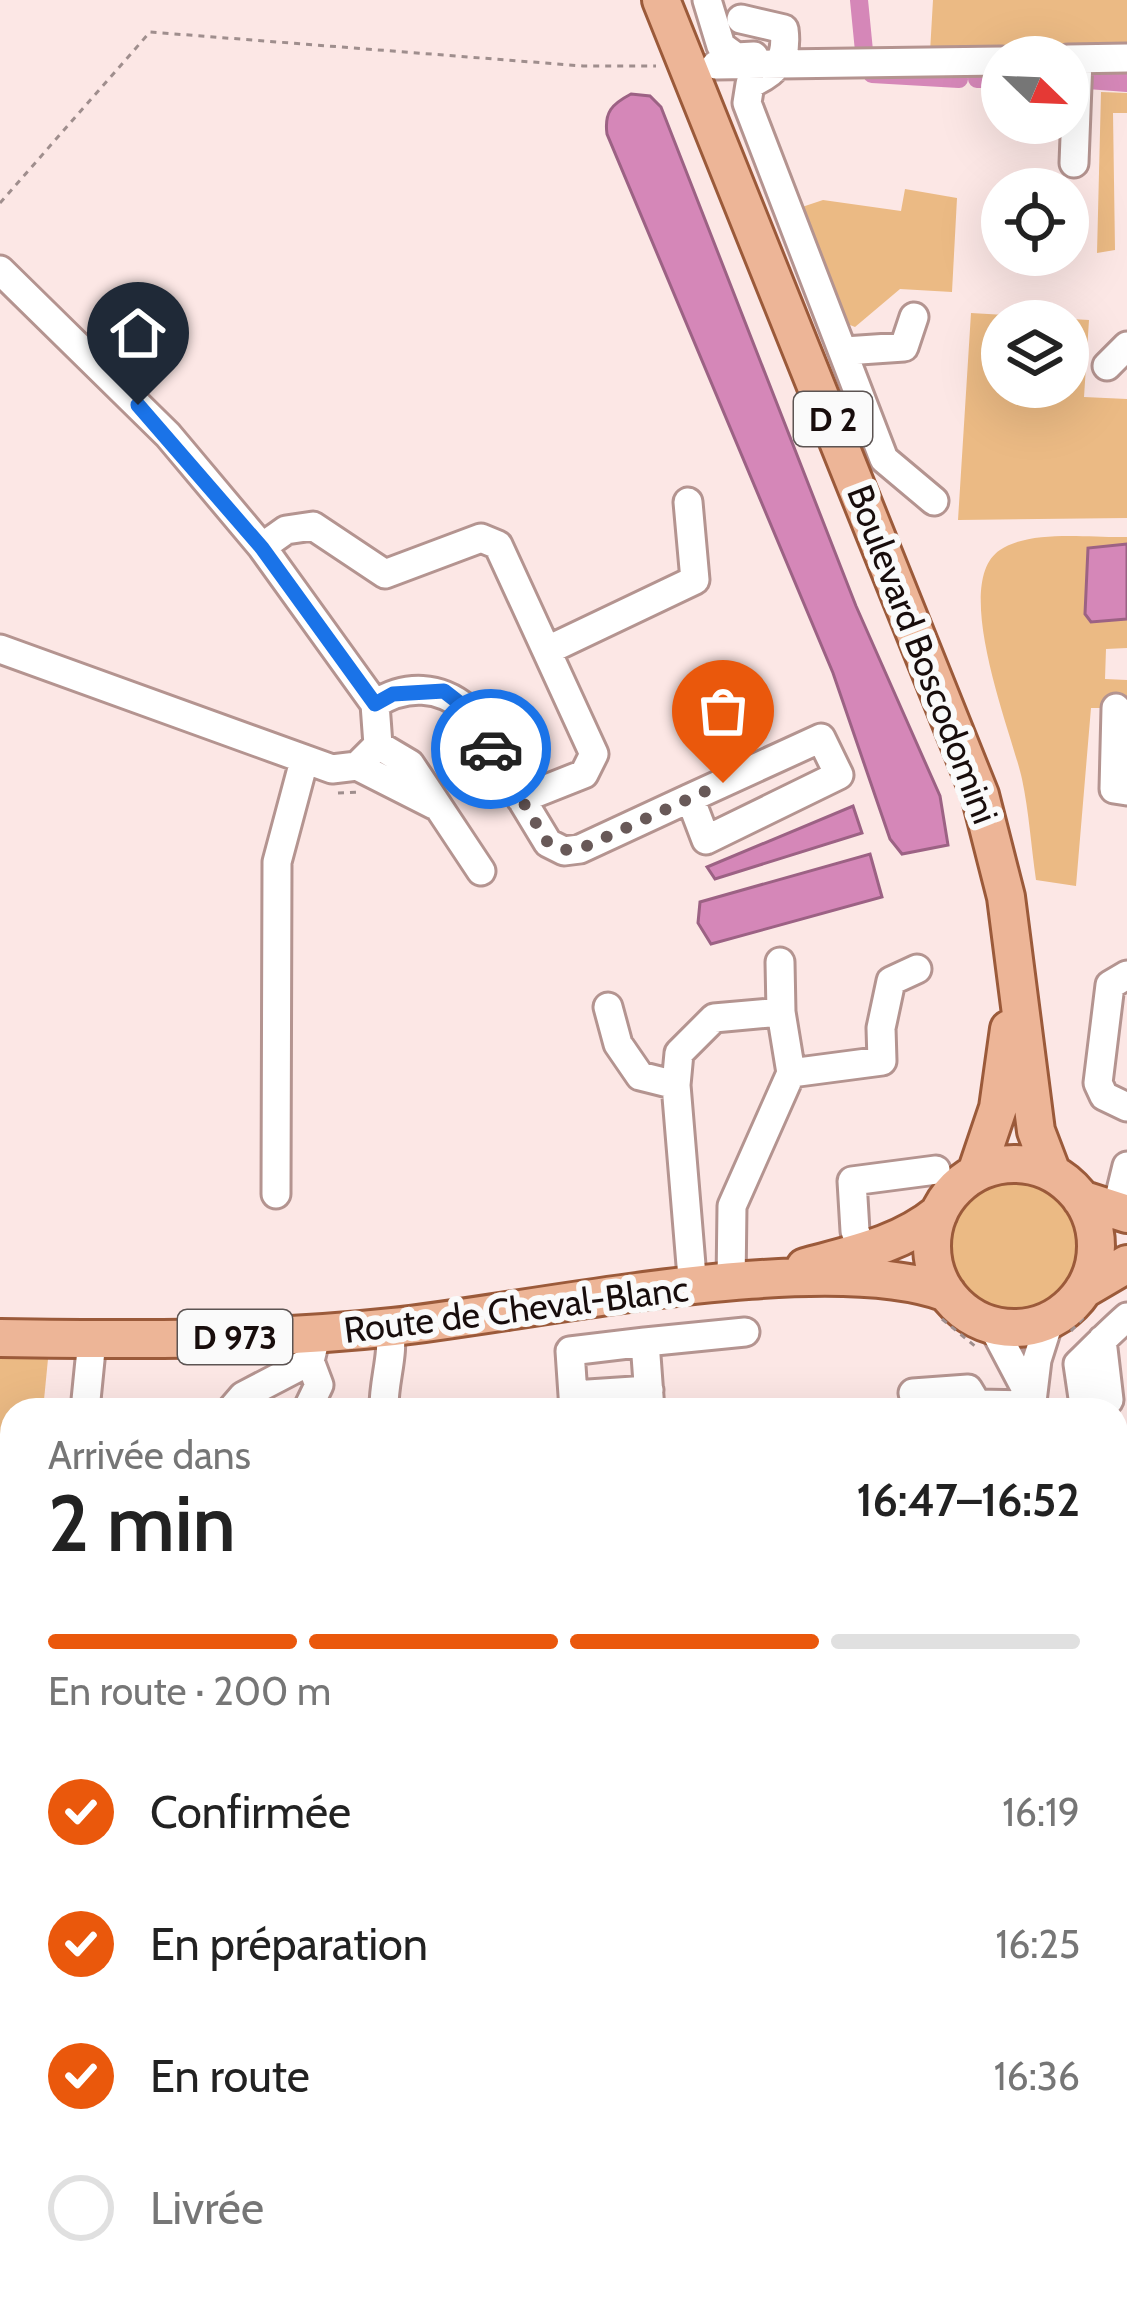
<!DOCTYPE html>
<html lang="fr">
<meta charset="utf-8">
<style>
body{margin:0;font-family:Cabin,sans-serif;background:#f6f6f6;color:#222;height:100vh;display:flex;flex-direction:column;font-size:45px;white-space:nowrap}
*{box-sizing:border-box;margin:0}
p{font-size:39px;color:#767676}
.icon{flex:none;width:66px;height:66px;fill:none;stroke:currentColor;stroke-width:2;stroke-linecap:round;stroke-linejoin:round}
.map{position:relative;flex:1;overflow:hidden}
.sheet{position:absolute;left:0px;top:1398px;width:1128px;height:903px;display:flex;flex-direction:column;background:#fff;border-radius:36px 36px 0 0;box-shadow:0 12px 48px #0002}
.sheet>*{flex:none}
.needle{width:78px;rotate:113deg}
.tools{position:absolute;left:981px;top:36px;display:grid;gap:24px}
.tools a{display:grid;place-items:center;width:108px;height:108px;border-radius:50%;background:#fff;box-shadow:0 12px 48px #0002;font-size:60px}
.pin{position:absolute;display:grid;place-items:center;width:102px;height:102px;color:#fff;margin:-123px -51px;border-radius:50% 50% 50% 0;rotate:-45deg;box-shadow:0 0 12px #0007}
.pin .icon{rotate:45deg}
.courier{position:absolute;display:grid;place-items:center;width:120px;height:120px;margin:-60px;border:9px solid #1a73e8;border-radius:50%;background:#fff;color:#222;box-shadow:0 3px 15px #0007}
.head em{font-style:normal;font-weight:600}
.head div{display:flex;flex-direction:column-reverse}
.head{display:flex;align-items:center;justify-content:space-between;height:204px;padding:0 48px}
h1{font-size:78px;font-weight:600;line-height:90px}
.bar{display:grid;grid-template-columns:repeat(4,1fr);gap:18px 12px;align-content:center;height:144px;padding:0 48px}
.bar i{height:15px;border-radius:9px;background:#e0e0e0}
.bar .on{background:#ea580c}
.bar p{grid-column:span 4}
ol{padding:0 48px;list-style:none}
li{display:flex;align-items:center;gap:36px;height:132px}
li p{margin-inline-start:auto}
li .icon{padding:12px;border-radius:50%;background:#ea580c;color:#fff;stroke-width:4}
li:last-child{color:#767676}
li i{width:66px;height:66px;border:6px solid #e0e0e0;border-radius:50%}
.map>svg:first-child{display:block}
.green{fill:#ebba84;fill-rule:evenodd}
.water{fill:#d587b8;stroke:#9c6284;stroke-width:3}
.lines{fill:none;stroke-linecap:round;stroke-linejoin:round}
.canal{stroke:#d587b8;stroke-width:18}
.minor-casing{stroke:#b49490;stroke-width:33}
.major-casing{stroke:#9b5a3a;stroke-width:42}
.path{stroke:#9f8e8d;stroke-width:3;stroke-dasharray:6 6;stroke-linecap:butt}
.minor{stroke:#fff;stroke-width:27}
.major{stroke:#edb597;stroke-width:36}
.done{stroke:#685958;stroke-width:12;stroke-dasharray:0 21.6}
.route{stroke:#1a73e8;stroke-width:15}
.labels{text-anchor:middle;dominant-baseline:central;stroke-width:12;stroke-linejoin:round;paint-order:stroke}
.shield{fill:#fafafa;stroke:#5c5453;stroke-width:3}
.shield-label{font-size:33px;font-weight:bold;fill:#180d0c}
.street-label{font-size:36px;fill:#180d0c;stroke:#fafafa}
</style>
<div class="map">
<svg width="1127" height="2300" viewBox="0 0 1127 2300">
<rect width="100%" height="100%" fill="#fce7e5"/>
<path class="green" d="M933,0H1127V44L930,52Z
M1101,92L1127,93V113H1113L1115,250L1097,253Z
M905,189L957,198L952,292L900,289L855,327L840,321L796,209L823,200L901,211Z
M971,313L1089,320L1084,397L1127,399V518L958,520ZM1068,321V387H1002V321Z
M1127,537V648L1106,649L1105,679L1127,680V708H1091L1076,886L1036,880C1031,846 1029,812 1022,779C1012,733 950,583 1000,550C1031,529 1090,538 1127,537Z
M947 1248a68 68 0 1 1 136 0a68 68 0 1 1-136 0Z
M0,1359H48L43,1410H12V1634L0,1636Z
M12,1643V2029L0,2031V1645Z
M94,2289H283L285,2300H97Z"/>
<path class="water" d="M631,94L650,96L661,107L856,606L940,796L948,845L902,854L890,839L833,673L607,134C604,112 612,104 631,94Z
M1127,544V619L1091,622L1085,614L1088,548Z
M853,806L862,833L715,879L707,867Z
M870,854L882,897L711,944L698,923L700,902Z"/>
<g class="lines">
<path class="canal" d="M859,0L864,51
M872,74L959,79
M977,79H1002
M1088,80L1127,83
M0,2060L12,2058
M395,2289L407,2300"/>
<g class="minor-casing">
<path id="minor" d="M707,0L721,46L736,57L754,56
M741,19L784,29C788,59 777,72 750,84L747,103L884,459L934,501
M1068,59L1127,58
M716,65L1002,61
M1074,163L1078,59
M0,270L168,435L262,547L375,704L378,745L357,766L332,769L0,649
M845,351L904,347L914,317
M1107,366L1127,346
M262,547L286,530L313,526L385,574L481,538L498,545L594,754L584,774L521,799
M548,650L695,580L688,502
M375,704C406,684 440,686 467,709L548,843L564,851L580,849L690,798L706,840L839,775L821,738L690,798
M1116,708L1114,789L1127,791
M378,745L410,764L481,871
M357,766L434,805
M1127,975L1110,985L1098,1083L1104,1096L1127,1107
M608,1007L618,1044L640,1076L676,1085L693,1289
M781,1012L791,1073
M676,1085L679,1053L714,1018L781,1012L780,962
M276,1194L277,862L304,761
M1116,1211L1127,1166
M863,1250L855,1231L852,1181L936,1170
M731,1284L732,1206L791,1073L882,1061L881,1028L891,981L917,969
M992,1325L1030,1397
M1102,1340L1109,1400L1084,1405L1078,1364C1094,1348 1110,1332 1127,1317
M913,1393L968,1389L977,1404L1031,1405
M573,1395L649,1390
M85,1410L92,1340
M231,1410L243,1396L310,1361L317,1332
M307,1410L319,1385L310,1361
M384,1410C383,1381 395,1354 389,1327
M574,1410L570,1351L645,1342
M650,1410L645,1342L745,1332
M1031,1410L1037,1360L1050,1319
M1116,1495L1127,1494
M1116,1599L1127,1600
M1116,1658H1127
M1116,1764L1127,1761
M1116,1826L1123,1883
M1127,1879C1113,1899 1114,1921 1127,1942
M1116,1983L1127,1945
M0,2043L12,2041
M1116,2275L1127,2271
M815,2289L818,2300
M1062,2289L1066,2300
M677,2300L696,2289"/>
</g>
<g class="major-casing">
<path id="major" d="M661,0L980,795L1006,897L1036,1131L1052,1173
M932 1246a82 82 0 1 1 164 0a82 82 0 1 1-164 0Z
M976,1173L998,1108L1009,1029
M1081,1199L1127,1214
M805,1267C853,1254 900,1245 939,1213
M1083,1290L1127,1264
M0,1338C131,1340 262,1341 393,1327C533,1312 822,1247 947,1293"/>
</g>
<path class="path" d="M0,203L150,32L583,66H656
M338,793L359,792
M942,1319L976,1347
M1071,1331L1085,1316"/>
<use href="#minor" class="minor"/>
<use href="#major" class="major"/>
</g>
<g class="lines">
<path class="done" d="M491,749L548,843L564,850L580,849L723,783"/>
<path class="route" d="M138,405L262,548L375,704L393,694L444,691L467,709L491,749"/>
</g>
<g class="labels">
<g class="shield">
<rect x="794" y="392" width="78" height="54" rx="9"/>
<rect x="178" y="1310" width="114" height="54" rx="9"/>
</g>
<g class="shield-label">
<text x="833" y="419">D 2</text>
<text x="235" y="1337">D 973</text>
</g>
<g class="street-label">
<text transform="translate(923 654) rotate(69)">Boulevard Boscodomini</text>
<text transform="translate(516 1309) rotate(-7)">Route de Cheval-Blanc</text>
</g>
</g>
</svg>
<div class="tools">
<a><svg class="needle" viewBox="-14 -14 28 28"><path d="M0-13l5 13h-10z" fill="#e53935"/><path d="M0 13l5-13h-10z" fill="#767676"/></svg></a>
<a><svg class="icon" aria-label="locate" viewBox="0 0 24 24"><circle cx="12" cy="12" r="6"/><path d="M12 2v4M12 18v4M2 12h4M18 12h4"/></svg></a>
<a><svg class="icon" aria-label="layers" viewBox="0 0 24 24"><path d="M12 4l9 5-9 5-9-5zM3 14l9 5 9-5"/></svg></a>
</div>
<div class="pin" style="left:723px;top:783px;background:#ea580c"><svg class="icon" aria-label="bag" viewBox="0 0 24 24"><path d="M5 8h14l-1 12H6zM9 8a3 3 0 0 1 6 0"/></svg></div>
<div class="pin" style="left:138px;top:405px;background:#1f2937"><svg class="icon" aria-label="home" viewBox="0 0 24 24"><path d="M3 11l9-7 9 7M6 9v11h12V9"/></svg></div>
<div class="courier" style="left:491px;top:749px"><svg class="icon" aria-label="car" viewBox="0 0 24 24"><path d="M5 17H2v-5l4-1 3-4h7l3 4 3 1v5h-3M9 17h6M6 11h13"/><circle cx="7" cy="17" r="2"/><circle cx="17" cy="17" r="2"/></svg></div>
<section class="sheet">
<div class="head"><div><h1>2 min</h1><p>Arrivée dans</p></div><em>16:47–16:52</em></div>
<div class="bar"><i class="on"></i><i class="on"></i><i class="on"></i><i></i><p>En route · 200 m</p></div>
<ol>
<li><svg class="icon" aria-label="check" viewBox="0 0 24 24"><path d="M5 12l5 5 9-10"/></svg>Confirmée<p>16:19</p></li>
<li><svg class="icon" aria-label="check" viewBox="0 0 24 24"><path d="M5 12l5 5 9-10"/></svg>En préparation<p>16:25</p></li>
<li><svg class="icon" aria-label="check" viewBox="0 0 24 24"><path d="M5 12l5 5 9-10"/></svg>En route<p>16:36</p></li>
<li><i></i>Livrée</li>
</ol>
</section>
</div>
